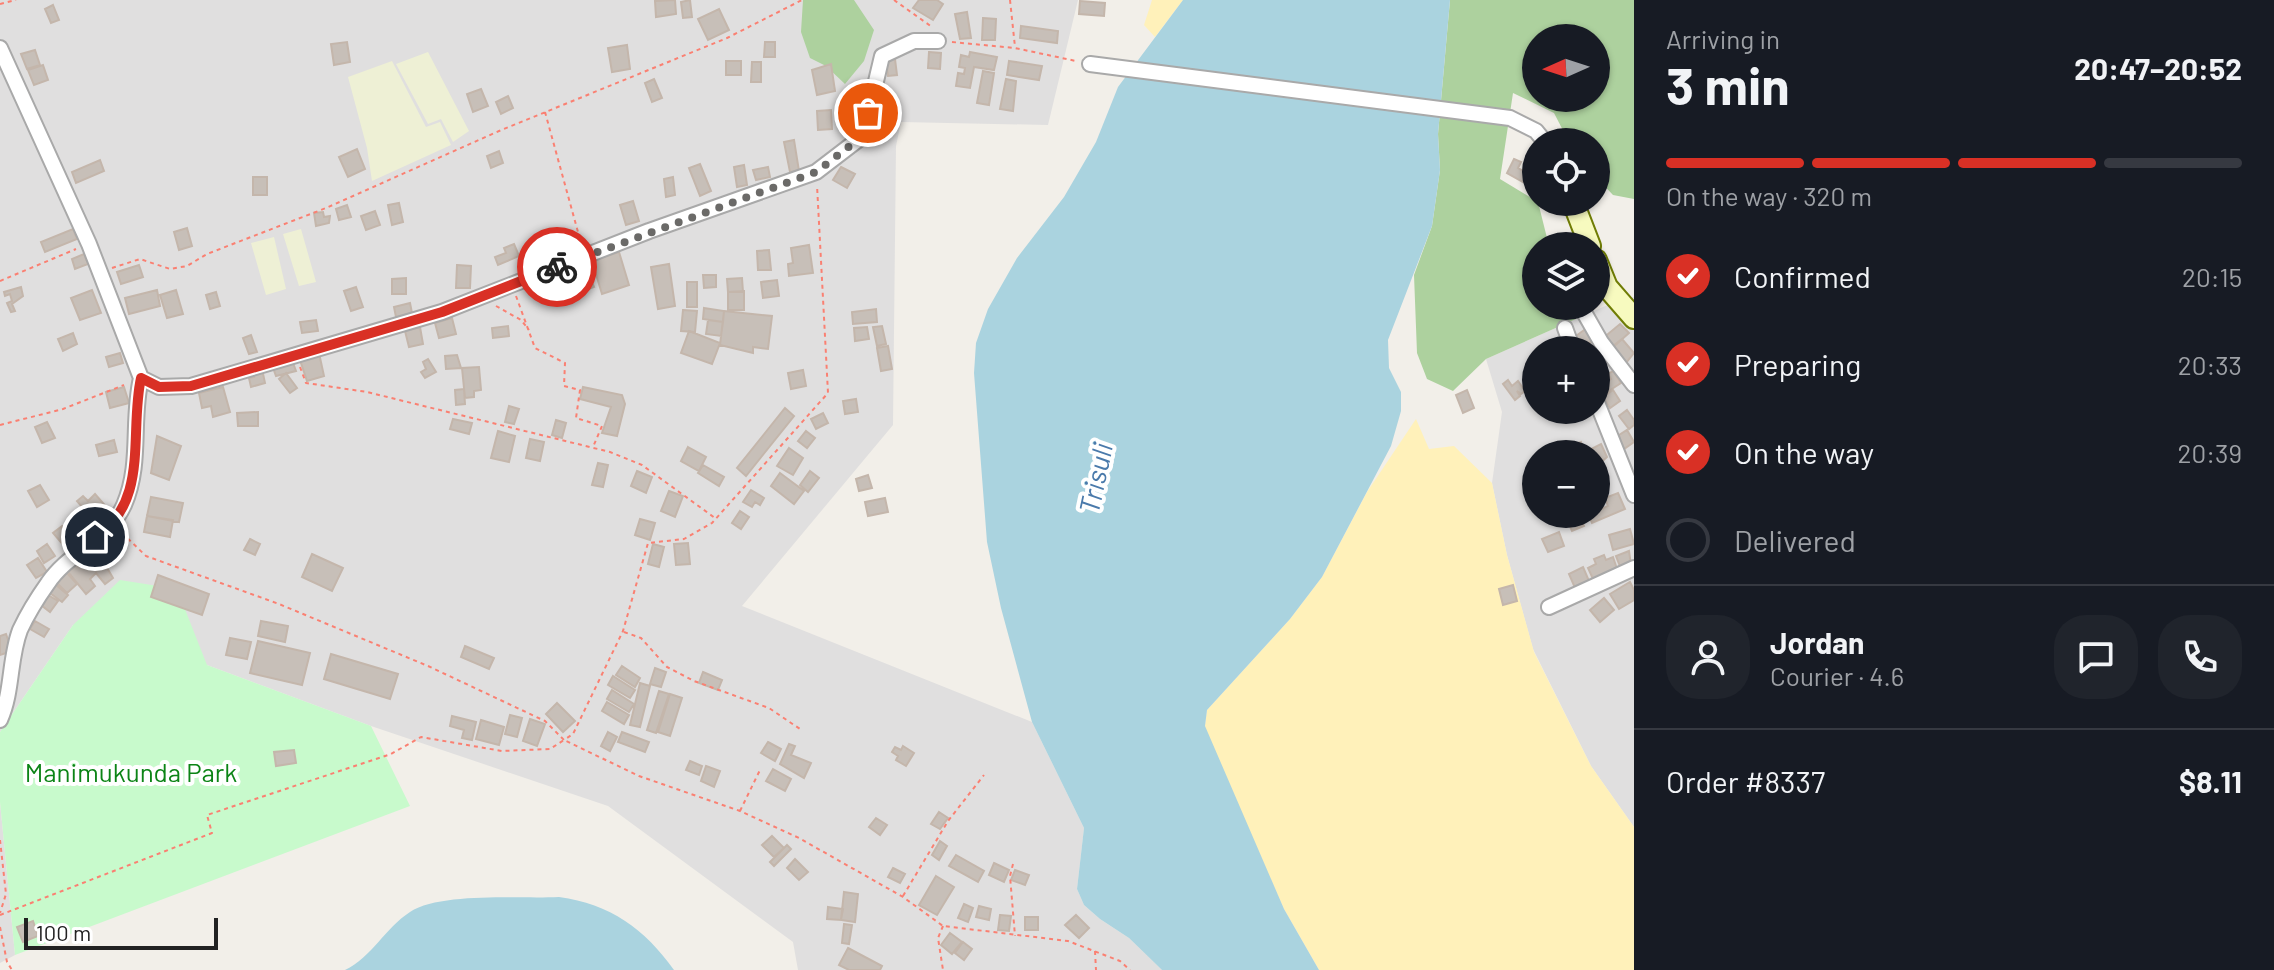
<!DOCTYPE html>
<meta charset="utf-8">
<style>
body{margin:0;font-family:Barlow,sans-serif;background:#20242c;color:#f1f3f6;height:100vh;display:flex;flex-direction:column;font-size:30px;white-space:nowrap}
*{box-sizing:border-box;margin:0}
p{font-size:26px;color:#9ea1a6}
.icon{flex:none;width:44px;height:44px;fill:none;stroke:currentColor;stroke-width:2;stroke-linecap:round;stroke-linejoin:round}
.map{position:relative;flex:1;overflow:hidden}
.details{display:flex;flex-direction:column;background:#171b24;width:640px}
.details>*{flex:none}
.needle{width:52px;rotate:267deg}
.controls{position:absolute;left:1522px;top:24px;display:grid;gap:16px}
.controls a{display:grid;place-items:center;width:88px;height:88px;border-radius:50%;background:#171b24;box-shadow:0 2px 6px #0004;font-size:40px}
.scale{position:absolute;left:24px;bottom:20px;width:194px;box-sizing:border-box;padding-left:8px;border:4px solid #222;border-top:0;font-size:22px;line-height:28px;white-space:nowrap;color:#222;-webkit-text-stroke:6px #fff;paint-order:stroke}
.pin{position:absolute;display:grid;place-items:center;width:68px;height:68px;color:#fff;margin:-34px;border:4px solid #fff;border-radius:50%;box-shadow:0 2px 8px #0007}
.courier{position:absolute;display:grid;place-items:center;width:80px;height:80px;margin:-40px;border:6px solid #d93025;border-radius:50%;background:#fff;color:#222;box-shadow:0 2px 10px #0007}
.overview em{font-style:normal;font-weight:700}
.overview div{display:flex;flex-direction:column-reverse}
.overview{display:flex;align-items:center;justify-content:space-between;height:136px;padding:0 32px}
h1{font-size:52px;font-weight:700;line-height:60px}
.bar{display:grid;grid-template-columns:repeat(4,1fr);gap:12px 8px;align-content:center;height:96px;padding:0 32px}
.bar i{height:10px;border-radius:6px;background:#363941}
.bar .selected{background:#d93025}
.bar p{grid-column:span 4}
.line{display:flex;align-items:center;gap:20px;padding:0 32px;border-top:2px solid #363941}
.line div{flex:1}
.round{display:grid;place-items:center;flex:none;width:84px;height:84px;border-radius:32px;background:#20242c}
ol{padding:0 32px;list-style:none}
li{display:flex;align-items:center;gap:24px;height:88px}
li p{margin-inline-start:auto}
li .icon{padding:8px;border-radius:50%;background:#d93025;color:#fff;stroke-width:4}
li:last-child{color:#9ea1a6}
li i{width:44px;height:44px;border:4px solid #363941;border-radius:50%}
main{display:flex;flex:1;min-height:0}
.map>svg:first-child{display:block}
.residential{fill:#e0dfdf;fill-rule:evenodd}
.farmland{fill:#eef0d5}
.forest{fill:#add19e;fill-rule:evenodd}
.sand{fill:#fff1ba}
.park{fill:#c8facc}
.water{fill:#aad3df}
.building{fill:#c7bfb8;stroke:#c4b6ab;stroke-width:2}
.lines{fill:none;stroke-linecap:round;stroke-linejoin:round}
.street-casing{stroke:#a9a9a9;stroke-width:18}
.secondary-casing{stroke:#707d05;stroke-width:24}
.path{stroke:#fa8072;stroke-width:2;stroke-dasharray:4 4;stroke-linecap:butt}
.street{stroke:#fff;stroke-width:14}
.secondary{stroke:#f7fabf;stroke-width:20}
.done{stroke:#6b6a68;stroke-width:8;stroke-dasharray:0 14.4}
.route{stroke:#d93025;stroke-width:10}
.labels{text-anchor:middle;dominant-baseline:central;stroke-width:8;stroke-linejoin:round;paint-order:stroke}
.park-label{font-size:26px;fill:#0c8416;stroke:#fff}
.water-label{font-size:28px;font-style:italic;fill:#4a7aab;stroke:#fff}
</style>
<main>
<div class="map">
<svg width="1634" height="970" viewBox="0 0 1634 970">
<rect width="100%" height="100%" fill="#f2efe9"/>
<path class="residential" d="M0,0H1078L1048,125L901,122L896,146L893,425L742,606L1032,722L1084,828L1077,889L1084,905L1100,919L1129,938L1162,970H798L793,942L608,806L371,726L207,665L73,625L0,732Z
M1634,297V827L1591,766L1533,649L1507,555L1492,483L1502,412L1486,359L1612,303ZM1536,350H1596V410H1536ZM1536,454H1596V514H1536Z
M0,802L15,955L0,963Z"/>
<path class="farmland" d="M428,52L469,131L453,142L441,119L428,124L396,64Z
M392,61L426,127L440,122L451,145L372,181L367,148L348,77Z
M301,229L316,282L299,286L283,234Z
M274,237L286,289L266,295L251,243Z"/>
<path class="forest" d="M803,0H854L874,30L864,61L845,84L826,66L810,58L801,32Z
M1450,0H1634V199L1613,195L1596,177V142H1569L1554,113L1513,93L1500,179L1538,202L1549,246H1536V306H1571L1576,319L1486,359L1453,391L1427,379L1417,353L1414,275L1432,226L1440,170L1438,134ZM1536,38H1596V98H1536Z"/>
<path class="sand" d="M1152,0H1183L1155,37L1144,25Z
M1416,419L1429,449L1454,446L1492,483L1507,555L1534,652L1591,766L1634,827V970H1319L1284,909L1208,738L1205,726L1207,710L1290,619L1322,577L1367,492Z"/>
<path class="park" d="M120,580L177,589L207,665L371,726L410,806L15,955L0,802V732L73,625Z"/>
<path class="water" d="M1183,0H1450L1438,134L1440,170L1432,226L1388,340L1389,368L1401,392V411L1391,446L1322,577L1290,619L1207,710L1205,726L1284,909L1319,970H1162L1129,938L1100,919L1084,905L1077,889L1084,828L1032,722L1001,608L987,542L974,373L976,343L988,309L1017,258L1064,197L1096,142L1118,87Z
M559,897C610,904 645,929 674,970H345C372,957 385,928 410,912C441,892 520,899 559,897Z"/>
<path class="building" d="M675,0L676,14L656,17L655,1Z
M690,0L692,17L683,18L681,2Z
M919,0H937L943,4L933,20L913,8Z
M1080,1L1105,3L1104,16L1079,14Z
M53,5L59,20L51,23L45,9Z
M719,9L729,30L708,40L698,19Z
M967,12L971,38L960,39L955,14Z
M983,18L996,19L995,40H982Z
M1021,26L1058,31L1057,43L1020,38Z
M347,42L350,62L334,65L331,44Z
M765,42H775V57H764Z
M627,45L630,69L612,72L608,48Z
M35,50L40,65L27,69L21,54Z
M929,52L941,53L940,69L928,68Z
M970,52L997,57L994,70L974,67L970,88L956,86L958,73L964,74L965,68L959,67L961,55L969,57Z
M895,59L897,75L888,76L886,60Z
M726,61H741V75H726Z
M1009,61L1042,66L1039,80L1007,75Z
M752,62H761V82H751Z
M831,64L835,91L817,95L812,70Z
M43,65L48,80L34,85L28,70Z
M983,71L994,73L989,105L977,103Z
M654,79L662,98L652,102L645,83Z
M1006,79L1016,81L1013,111L1000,109Z
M481,89L488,106L473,112L467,94Z
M508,96L513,108L501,114L496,102Z
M831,110L832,129L818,130L817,111Z
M794,140L799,171L790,172L784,142Z
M357,149L365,169L348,177L339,157Z
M499,151L503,163L491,168L487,156Z
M1514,159L1521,162L1518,168L1527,173L1523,182L1507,173Z
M100,160L104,171L76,183L72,172Z
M700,164L711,191L700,196L689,168Z
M744,165L747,185L737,187L734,167Z
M768,167L770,177L756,180L753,170Z
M841,167L855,174L847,188L833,180Z
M253,177H267V195H253Z
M673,177L675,195L666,197L664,179Z
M633,201L639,221L626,225L620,205Z
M399,203L403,222L392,225L388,205Z
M347,205L351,217L339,220L336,209Z
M375,211L380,225L366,230L361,216Z
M323,212L324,217L330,216L329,223L316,226L314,213Z
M187,228L192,246L179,250L174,232Z
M73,229L77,239L45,252L41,242Z
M514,244L519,256L498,265L495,257L506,253L504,248Z
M809,245L813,273L789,276L788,264L793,263L791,248Z
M769,250L771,270H758L757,251Z
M619,252L629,285L602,294L592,261Z
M84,254L88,264L75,269L72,259Z
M669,264L675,306L658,309L651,267Z
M139,265L143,277L121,284L117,272Z
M457,265L471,266L470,288H456Z
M585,266L594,287L570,296L561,276Z
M703,275H716V287L704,288Z
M406,278V294H392V279Z
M742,278L743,292H728L727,279Z
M777,280L779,296L763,298L761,282Z
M687,282H697V307H687Z
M21,287L23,296L12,304L15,311L11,312L7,303L12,301L10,294L5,296L4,292Z
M356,287L363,307L351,311L344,291Z
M92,290L101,313L80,320L71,298Z
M157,290L160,306L129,314L125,298Z
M176,290L183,314L167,318L160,295Z
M744,291V310H728V292Z
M216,292L220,306L210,309L206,295Z
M410,303L412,313L396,317L394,307Z
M704,308L724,311L723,322L703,319Z
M876,309L877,322L853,324L852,312Z
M683,310L697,311L695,332L681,331Z
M724,311L772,316L768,349L753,347V353L720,345Z
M452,318L456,334L439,338L435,323Z
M316,320L318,331L302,333L300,322Z
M708,320L723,322L721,336L706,334Z
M1620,324L1629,333L1611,349L1602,339Z
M508,326L509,336L493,338L492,328Z
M882,326L886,344L877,346L873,327Z
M420,327L423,344L409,347L405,331Z
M867,327L869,339L855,341L854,328Z
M1587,328L1593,342L1576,346L1573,338Z
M689,331L720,343L712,364L681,353Z
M73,333L77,344L63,351L58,339Z
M251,335L257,352L249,354L243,338Z
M1622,339L1634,353L1626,363L1612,347Z
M888,346L892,369L881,371L877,348Z
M120,353L123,363L109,367L106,357Z
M319,353L324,376L307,381L299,357Z
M457,355L461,368L446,369L445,356Z
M428,359L436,372L425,378L421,372L426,369L423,362Z
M292,360L296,371L276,376L272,365Z
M479,367L481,390L474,391V397L465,398L462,368Z
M262,369L265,383L251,387L249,378L254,377L252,372Z
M803,370L806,386L791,389L788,373Z
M1613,371L1621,383L1601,396L1596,389L1611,379L1608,374Z
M286,373L297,388L290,393L279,379Z
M1508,380L1512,386L1518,381L1525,391L1521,394L1517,391L1520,396L1515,400L1503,384Z
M124,387L129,403L110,408L106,392Z
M223,387L230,412L213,417L211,406L202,408L199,393Z
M583,387L622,395L625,404L617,436L602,433L611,407L580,399Z
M464,389L465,404L456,405L455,390Z
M1467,390L1474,408L1463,413L1456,395Z
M1613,390L1620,401L1610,408L1603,397Z
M856,399L858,412L845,414L843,401Z
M509,406L519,409L514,424L505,422Z
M785,408L794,416L746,476L737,468Z
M1627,410L1634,420V425L1629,429L1619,416Z
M258,412V426H238L237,413Z
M823,413L828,423L816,429L811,419Z
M453,419L472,423L469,434L450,429Z
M556,420L566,423L562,438L552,435Z
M47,422L55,438L42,443L35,427Z
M1627,430L1634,442L1624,449L1616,437Z
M498,431L515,436L509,462L491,458Z
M806,431L815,438L807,448L798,441Z
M157,436L181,446L169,480L151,473Z
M530,439L544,442L540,461L526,458Z
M114,440L117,452L99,456L96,445Z
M1581,442L1584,452L1566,454L1564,447Z
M1601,444L1607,457L1596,467V454L1583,453Z
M688,447L706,457L699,471L681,461Z
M789,448L803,458L793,475L777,466Z
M598,463L608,465L603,487L592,485Z
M703,465L724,477L719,486L698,473Z
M637,471L652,477L646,493L631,486Z
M810,471L819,478L808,492L800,485Z
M780,473L804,491L794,504L771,486Z
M868,475L872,488L859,491L856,479Z
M40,485L49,500L37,507L28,491Z
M751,490L764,498L760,505L755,502L752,507L743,502Z
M669,491L683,496L675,517L661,511Z
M1618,493L1625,509L1592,523L1589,515L1608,506L1605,498Z
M95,494L109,510L95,522L77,501L83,496L88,501Z
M151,497L183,503L179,522L147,516Z
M885,498L888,512L868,516L865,502Z
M740,511L749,517L741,529L732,523Z
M1579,515L1584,526L1572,531L1567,520Z
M147,516L173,520L170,537L144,532Z
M640,519L655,523L650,540L635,535Z
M62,526L74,539L65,547L53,533Z
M1630,529L1634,544L1613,550L1609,535Z
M1559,532L1564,546L1548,552L1542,539Z
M250,539L260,544L255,555L244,550Z
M688,543L690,564L676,565L674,544Z
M47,544L55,556L44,563L37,551Z
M653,544L664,547L659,567L648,564Z
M96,549L113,578L105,584L96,573L90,579L95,586L86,594L68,572Z
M1629,551L1631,565L1621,569L1616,556Z
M312,554L343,568L332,591L302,577Z
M1604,555L1606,560L1613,557L1617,569L1593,579L1588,568L1596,564L1594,559Z
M38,558L47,572L36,578L27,565Z
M1583,567L1589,581L1575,588L1569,574Z
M67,573L77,584L67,593L57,583Z
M158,575L209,594L202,615L151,597Z
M1630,582L1634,590V600L1619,609L1610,594Z
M56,585L68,595L62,602L50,593Z
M1513,585L1517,601L1503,605L1499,589Z
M48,595L58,601L50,612L41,605Z
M1604,598L1614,610L1600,622L1590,610Z
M35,621L49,629L44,637L30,629Z
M261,621L288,626L285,642L258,636Z
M6,634L12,651L0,655V636Z
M230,638L251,642L247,659L226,655Z
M258,641L310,653L302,685L250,673Z
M465,646L494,658L489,669L461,657Z
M331,654L398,674L390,699L324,679Z
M622,666L640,678L635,687L616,675Z
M655,668L666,672L661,687L650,684Z
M703,672L722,680L718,690L699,683Z
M613,676L635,690L630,698L608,685Z
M640,683L650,686L640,727L630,725Z
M612,690L634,704L629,712L607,699Z
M659,691L669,694L656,733L647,730Z
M670,694L682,698L670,736L658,732Z
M607,702L629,715L624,724L602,711Z
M557,703L575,721L563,732L546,714Z
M510,715L522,718L517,737L505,734Z
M452,716L476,722L472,740L462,738L464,730L450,726Z
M530,719L545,724L537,746L523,741Z
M481,720L504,727L499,745L476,739Z
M608,732L617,737L610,751L601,746Z
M622,732L649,742L645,752L618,742Z
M768,742L781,749L775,761L761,753Z
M789,744L795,746L791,755L811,763L804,778L780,764Z
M903,746L914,753L906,766L896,760L898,756L892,752L895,747L901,750Z
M294,750L296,763L276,766L274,752Z
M690,761L702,766L699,775L686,770Z
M706,766L720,771L714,787L701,781Z
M773,769L791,779L785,791L766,781Z
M939,812L948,818L940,829L931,824Z
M876,818L887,825L880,835L869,827Z
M772,836L784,848L774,857L762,845Z
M940,841L947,846L939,860L932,855Z
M787,845L791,849L774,866L770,862Z
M956,855L984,871L978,882L949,866Z
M795,859L808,872L799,880L787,868Z
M994,863L1009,870L1004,882L989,875Z
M893,868L905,874L900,883L888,877Z
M1015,870L1029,875L1025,885L1011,880Z
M936,876L954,887L937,915L919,905Z
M844,892L858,894L855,922L841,920Z
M964,904L973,908L968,922L958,918Z
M979,906L991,909L989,920L976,917Z
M828,907L843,909L841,920L827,919Z
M1000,915L1011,916L1009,931L998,930Z
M1076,915L1089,928L1079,938L1065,925Z
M1025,917H1038V930H1025Z
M33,921L38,936L23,942L17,927Z
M844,924L852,925L849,944L842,943Z
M950,933L962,942L952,954L941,945Z
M963,942L972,949L964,960L955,953Z
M848,948L882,966L880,970H849L839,965Z"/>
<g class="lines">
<g class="street-casing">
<path id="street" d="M0,48L89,244L141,378C131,420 142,464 124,505C109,539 69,552 48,583C38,597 27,615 20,630C9,659 13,691 0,720
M1090,64L1510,118L1536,131L1545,142
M1585,314L1601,342L1634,385
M1565,328L1573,350
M141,378L159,387L191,386L442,312L649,231L816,172L863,136L882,56L914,41H938
M1596,400L1634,495
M1549,607L1634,568"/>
</g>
<g class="secondary-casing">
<path id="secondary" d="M1573,202L1590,246
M1596,260L1607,287L1634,318"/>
</g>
<path class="path" d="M894,0L932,27
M1010,0L1015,47
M0,4L16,0
M952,42L1015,48L1076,61
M545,112L581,243
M112,268L140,259L170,269L187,266L207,254L326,208L499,131L727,38L802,0
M0,281L76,249
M516,296L535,348L565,363L564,386L580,390L576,418L602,426L593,447
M496,306L521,320L529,330
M300,367L306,383L367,392L610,452L642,465L715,518
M0,425L63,409L124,385
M122,533L146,556L279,604L428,666L545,721L564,740L573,734L623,631L648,543L684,539L712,523L828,393L817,185
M624,632L641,638L667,667L694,681L769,708L800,729
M740,811L760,770
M0,840L6,894L0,913
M1013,864L1010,876L1015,936
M903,896L948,821L984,775
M0,915L212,833L207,815L391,754L421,737L502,751L550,749L564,740L639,776L740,811L799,838L903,897L943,926L1068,941L1120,961L1130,970
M943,926L938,938L943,970
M0,927L7,962L12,970
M1095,951L1096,970"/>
<use href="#street" class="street"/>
<use href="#secondary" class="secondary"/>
</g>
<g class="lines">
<path class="done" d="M557,267L816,172L863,136L868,113"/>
<path class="route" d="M95,537C150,503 129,431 141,378L159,387L191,386L442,312L557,267"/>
</g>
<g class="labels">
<g class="park-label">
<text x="131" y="771">Manimukunda Park</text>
</g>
<g class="water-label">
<text transform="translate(1095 478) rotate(-78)">Trisuli</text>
</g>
</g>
</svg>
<div class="controls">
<a><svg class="needle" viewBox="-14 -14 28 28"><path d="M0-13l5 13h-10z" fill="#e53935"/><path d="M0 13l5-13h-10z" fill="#9ea1a6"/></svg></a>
<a><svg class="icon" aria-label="locate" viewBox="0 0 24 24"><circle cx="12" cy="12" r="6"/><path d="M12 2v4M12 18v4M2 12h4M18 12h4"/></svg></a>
<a><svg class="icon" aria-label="layers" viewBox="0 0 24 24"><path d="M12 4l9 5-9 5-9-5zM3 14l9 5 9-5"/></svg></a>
<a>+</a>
<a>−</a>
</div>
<div class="scale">100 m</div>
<div class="pin" style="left:868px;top:113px;background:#ea580c"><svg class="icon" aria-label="bag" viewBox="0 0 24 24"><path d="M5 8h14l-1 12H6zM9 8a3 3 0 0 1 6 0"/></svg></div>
<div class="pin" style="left:95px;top:537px;background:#1f2937"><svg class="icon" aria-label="home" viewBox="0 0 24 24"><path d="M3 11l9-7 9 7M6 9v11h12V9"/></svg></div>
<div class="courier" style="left:557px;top:267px"><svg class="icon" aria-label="bike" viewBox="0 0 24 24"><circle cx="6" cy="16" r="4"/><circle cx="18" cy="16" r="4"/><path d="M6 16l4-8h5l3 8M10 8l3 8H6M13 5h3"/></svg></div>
</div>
<section class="details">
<div class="overview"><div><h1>3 min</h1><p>Arriving in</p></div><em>20:47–20:52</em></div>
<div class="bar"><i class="selected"></i><i class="selected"></i><i class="selected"></i><i></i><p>On the way · 320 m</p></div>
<ol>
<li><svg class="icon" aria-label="check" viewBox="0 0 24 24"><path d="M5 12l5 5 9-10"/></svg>Confirmed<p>20:15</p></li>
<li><svg class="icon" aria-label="check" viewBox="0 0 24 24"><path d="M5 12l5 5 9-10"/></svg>Preparing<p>20:33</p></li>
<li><svg class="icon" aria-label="check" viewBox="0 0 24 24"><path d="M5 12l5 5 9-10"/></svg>On the way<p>20:39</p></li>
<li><i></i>Delivered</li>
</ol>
<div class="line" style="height:144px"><a class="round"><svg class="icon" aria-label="person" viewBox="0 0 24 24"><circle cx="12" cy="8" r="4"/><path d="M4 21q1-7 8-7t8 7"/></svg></a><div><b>Jordan</b><p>Courier · 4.6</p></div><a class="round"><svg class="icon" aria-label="chat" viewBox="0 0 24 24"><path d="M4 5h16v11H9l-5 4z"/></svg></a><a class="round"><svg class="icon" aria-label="phone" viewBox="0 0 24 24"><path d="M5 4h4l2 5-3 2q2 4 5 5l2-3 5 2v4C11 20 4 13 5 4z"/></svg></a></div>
<div class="line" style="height:104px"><div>Order #8337</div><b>$8.11</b></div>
</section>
</main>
